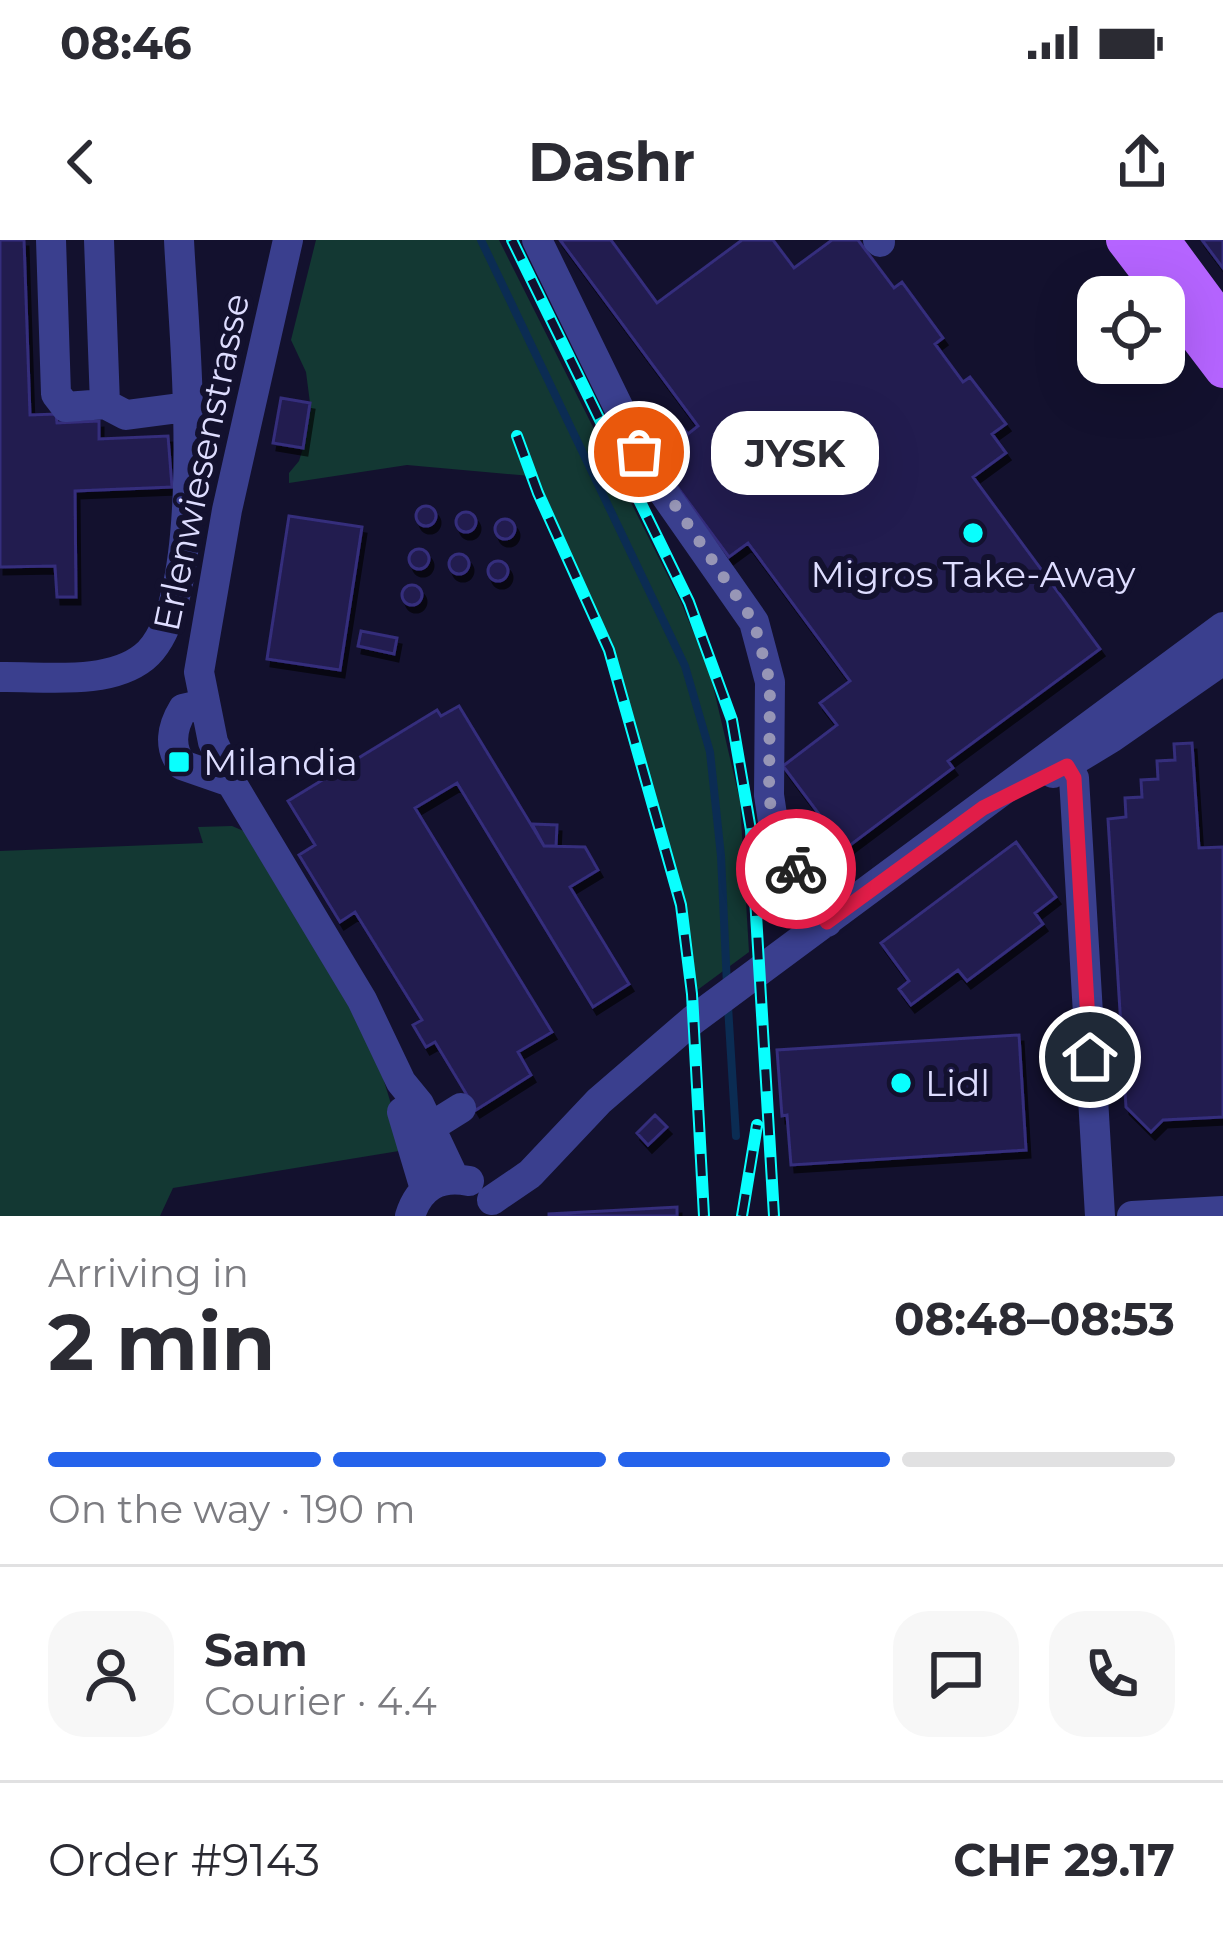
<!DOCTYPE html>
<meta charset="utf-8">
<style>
body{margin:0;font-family:Montserrat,sans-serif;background:#f7f7f7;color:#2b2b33;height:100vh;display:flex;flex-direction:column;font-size:45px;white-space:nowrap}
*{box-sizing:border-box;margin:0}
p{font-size:39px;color:#7c7c81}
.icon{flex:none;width:66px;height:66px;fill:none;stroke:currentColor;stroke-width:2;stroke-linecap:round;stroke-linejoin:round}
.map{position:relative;height:976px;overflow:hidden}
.drawer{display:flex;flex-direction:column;background:#fff;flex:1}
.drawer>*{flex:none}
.buttons{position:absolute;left:1077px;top:36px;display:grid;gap:24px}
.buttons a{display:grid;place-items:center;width:108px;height:108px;border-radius:24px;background:#fff;box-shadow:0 12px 48px #0002;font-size:60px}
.pin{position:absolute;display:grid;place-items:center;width:102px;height:102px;color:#fff;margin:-51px;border:6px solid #fff;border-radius:50%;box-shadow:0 3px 12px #0007}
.courier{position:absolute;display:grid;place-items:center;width:120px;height:120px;margin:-60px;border:9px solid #e11d48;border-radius:50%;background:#fff;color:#222;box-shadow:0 3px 15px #0007}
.bubble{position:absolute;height:84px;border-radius:36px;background:#fff;box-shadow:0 12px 48px #0002;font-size:39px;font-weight:700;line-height:84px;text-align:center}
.headline em{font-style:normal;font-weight:700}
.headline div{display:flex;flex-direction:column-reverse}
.headline{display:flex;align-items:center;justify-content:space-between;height:204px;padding:0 48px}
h1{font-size:78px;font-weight:700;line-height:90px}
.bar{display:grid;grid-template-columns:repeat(4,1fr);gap:18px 12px;align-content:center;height:144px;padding:0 48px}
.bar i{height:15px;border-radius:9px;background:#e1e1e2}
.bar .on{background:#2563eb}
.bar p{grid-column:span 4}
.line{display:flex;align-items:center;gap:30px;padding:0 48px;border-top:3px solid #e1e1e2}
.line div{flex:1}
.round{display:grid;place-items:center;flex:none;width:126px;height:126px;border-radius:36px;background:#f7f7f7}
.status{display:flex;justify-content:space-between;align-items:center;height:84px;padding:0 60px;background:#fff;direction:ltr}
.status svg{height:33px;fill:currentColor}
header{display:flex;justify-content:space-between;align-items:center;height:156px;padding:0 48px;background:#fff;font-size:54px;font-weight:700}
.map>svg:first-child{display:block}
.green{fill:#133833}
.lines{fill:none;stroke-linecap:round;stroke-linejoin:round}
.stream{stroke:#0b2c53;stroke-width:8}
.building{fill:#211c50;stroke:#342d7c;stroke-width:3;filter:url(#shadow)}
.minor{stroke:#3a3f8e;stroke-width:30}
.major{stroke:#b564ff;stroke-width:36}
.rail-casing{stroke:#09fffe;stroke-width:12}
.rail{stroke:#13112e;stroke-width:8;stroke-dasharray:22;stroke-linecap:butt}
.done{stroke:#9796b6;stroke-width:12;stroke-dasharray:0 21.6}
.route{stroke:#e11d48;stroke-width:15}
.poi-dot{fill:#09fffe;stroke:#13112e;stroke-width:4.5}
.labels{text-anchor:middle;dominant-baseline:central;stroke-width:12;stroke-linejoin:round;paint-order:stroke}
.street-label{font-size:36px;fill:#deddff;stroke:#13112e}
.poi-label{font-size:36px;fill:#deddff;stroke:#13112e;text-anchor:start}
</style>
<div class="status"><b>08:46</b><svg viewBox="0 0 49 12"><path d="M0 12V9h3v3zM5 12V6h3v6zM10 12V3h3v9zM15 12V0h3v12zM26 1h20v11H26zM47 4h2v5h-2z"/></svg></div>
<header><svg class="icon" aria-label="back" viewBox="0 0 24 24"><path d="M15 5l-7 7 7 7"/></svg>Dashr<svg class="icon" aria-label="share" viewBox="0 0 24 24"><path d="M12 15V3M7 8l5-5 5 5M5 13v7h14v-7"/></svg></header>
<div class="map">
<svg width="1223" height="976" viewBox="0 0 1223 976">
<defs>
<filter id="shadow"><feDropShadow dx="4" dy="7" stdDeviation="0" flood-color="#0009"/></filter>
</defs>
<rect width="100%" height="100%" fill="#13112e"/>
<path class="green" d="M316,0H499L681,362L710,433L740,561L749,712L692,754L681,665L609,410L531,236L407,225L289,243V233L299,221L303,208L310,163L306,132L291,100Z
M232,586L246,592L374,808L405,910L173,948L160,976H0V611L203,603L198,587Z"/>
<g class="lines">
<path class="stream" d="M481,0L685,426L710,512L721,616L727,745
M728,766L736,896"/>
</g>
<path class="building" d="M0,0H24L30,175L56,174L57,183L99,181V199L168,196L172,247L75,251L76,357H57L55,326L0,327Z
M560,0H611L657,63L742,0H773L794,28L832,0H858L894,48L902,42L943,98L935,104L963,142L970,137L1006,184L992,194L1006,213L973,237L1100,409L948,521L953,528L845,609L783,526L837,485L820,463L850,441L748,303L729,317L650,210L682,187L688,194L698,186Z
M1202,0H1223V28Z
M281,158L310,163L303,208L273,203Z
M416 276a10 10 0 1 1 20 0a10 10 0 1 1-20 0Z
M456 282a10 10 0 1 1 20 0a10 10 0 1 1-20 0Z
M289,276L362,287L340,430L267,419Z
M495 289a10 10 0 1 1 20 0a10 10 0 1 1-20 0Z
M409 319a10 10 0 1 1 20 0a10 10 0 1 1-20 0Z
M449 324a10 10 0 1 1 20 0a10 10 0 1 1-20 0Z
M488 331a10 10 0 1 1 20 0a10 10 0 1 1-20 0Z
M402 355a10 10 0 1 1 20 0a10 10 0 1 1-20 0Z
M361,391L397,398L394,414L358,406Z
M459,466L544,606L585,607L598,630L570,647L629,744L593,767L457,543L415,568L552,792L518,812L531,835L476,870L435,802L426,807L413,785L422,780L355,672L340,682L299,615L315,605L288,561L437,470L441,476Z
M1192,503L1199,608L1223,607V877L1163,880L1151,892L1126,867L1108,579L1126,577L1125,558L1142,557L1141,540L1158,539L1157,521L1175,520L1174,504Z
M532,584L557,585L556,606H544Z
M1016,602L1056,657L1035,673L1043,684L967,741L958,730L911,765L899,749L909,741L881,703Z
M1019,795L1026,910L791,925L787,875L782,876L777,810Z
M655,875L667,887L648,905L637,893Z
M677,967V976H549V974Z"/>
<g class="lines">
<path class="minor" d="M51,0L56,154L66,167L105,164
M99,0L105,164L126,175L187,167
M288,0L227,270L199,432L213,502L234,547L362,760L401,842L419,864L454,938
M537,0L652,236L754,382L770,442L769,555L774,588L779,603L827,682
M878,0L880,2
M0,437C44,436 108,446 144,417C212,362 183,86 179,0
M205,464L183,469C172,487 168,507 182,525L231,542
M1067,526L1074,538L1100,976
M1053,533L1111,498L1223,420
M402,872L425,949
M429,888L461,868
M492,960L530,934L599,861L693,780L1223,387
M410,976C419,947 439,935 469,941
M1132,976L1223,971"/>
<path class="major" d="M1124,0L1223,130
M1162,0L1223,83"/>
<g class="rail-casing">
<path id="rail" d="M512,0L689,362L732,480L751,590L774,976
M517,196L538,253L609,410L681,665L692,754L704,976
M742,976L757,885"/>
</g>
<use href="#rail" class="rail"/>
</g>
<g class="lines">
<path class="done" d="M639,212L754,382L770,442L769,555L774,588L796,629"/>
<path class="route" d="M796,629L827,682L983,568L1067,526L1074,538L1090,817"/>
</g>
<g class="poi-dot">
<circle cx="973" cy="293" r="12"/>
<rect x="167" y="510" width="24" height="24" rx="6"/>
<circle cx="901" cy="843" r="12"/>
</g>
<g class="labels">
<g class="street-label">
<text transform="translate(201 222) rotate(-78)">Erlenwiesenstrasse</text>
</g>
<g class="poi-label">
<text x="973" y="334" text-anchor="middle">Migros Take-Away</text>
<text x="203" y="522">Milandia</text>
<text x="925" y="843">Lidl</text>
</g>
</g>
</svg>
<div class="buttons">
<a><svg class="icon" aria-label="locate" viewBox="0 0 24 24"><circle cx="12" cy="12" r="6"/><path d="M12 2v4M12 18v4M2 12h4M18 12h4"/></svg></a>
</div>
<div class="pin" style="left:639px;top:212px;background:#ea580c"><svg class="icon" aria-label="bag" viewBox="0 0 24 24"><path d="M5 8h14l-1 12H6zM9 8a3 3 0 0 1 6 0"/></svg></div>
<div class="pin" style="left:1090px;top:817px;background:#1f2937"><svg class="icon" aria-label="home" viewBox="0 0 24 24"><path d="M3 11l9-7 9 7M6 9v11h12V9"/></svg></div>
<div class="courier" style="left:796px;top:629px"><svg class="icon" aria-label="bike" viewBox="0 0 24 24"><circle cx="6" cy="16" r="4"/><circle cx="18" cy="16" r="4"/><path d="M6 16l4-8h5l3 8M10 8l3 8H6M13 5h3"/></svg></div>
<div class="bubble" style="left:711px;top:171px;width:168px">JYSK</div>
</div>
<section class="drawer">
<div class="headline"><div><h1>2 min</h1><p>Arriving in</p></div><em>08:48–08:53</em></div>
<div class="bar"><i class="on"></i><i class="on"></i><i class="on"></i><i></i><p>On the way · 190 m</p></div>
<div class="line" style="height:216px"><a class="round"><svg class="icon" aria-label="person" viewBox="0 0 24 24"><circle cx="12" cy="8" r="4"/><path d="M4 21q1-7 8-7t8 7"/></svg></a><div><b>Sam</b><p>Courier · 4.4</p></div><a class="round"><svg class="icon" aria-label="chat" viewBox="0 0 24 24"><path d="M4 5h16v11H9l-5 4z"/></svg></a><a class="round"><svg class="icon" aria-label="phone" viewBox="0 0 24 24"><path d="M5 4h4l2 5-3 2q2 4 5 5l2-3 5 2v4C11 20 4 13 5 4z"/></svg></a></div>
<div class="line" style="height:156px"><div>Order #9143</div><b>CHF 29.17</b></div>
</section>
